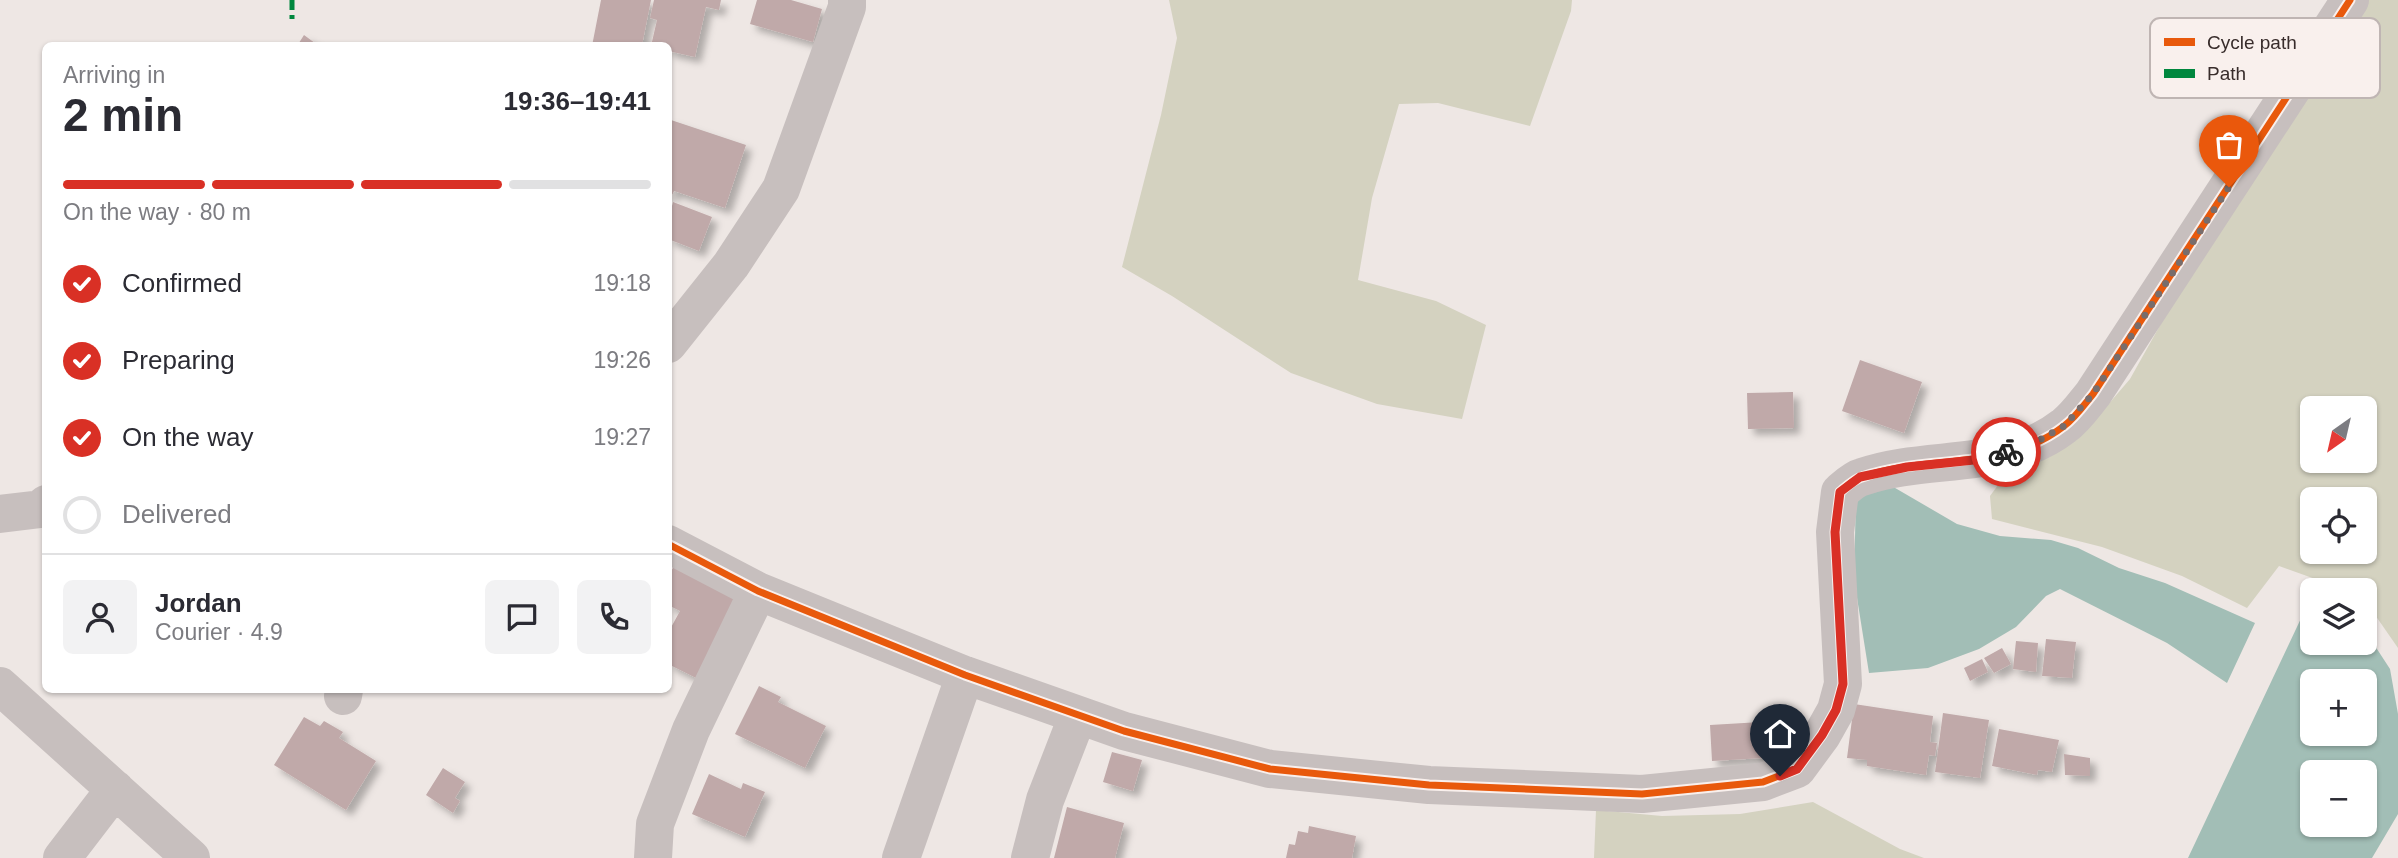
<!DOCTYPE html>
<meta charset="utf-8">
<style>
body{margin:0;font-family:Helvetica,sans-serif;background:#f2f2f3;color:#2b2b33;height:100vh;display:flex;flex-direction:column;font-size:26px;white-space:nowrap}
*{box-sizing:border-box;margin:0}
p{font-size:23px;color:#7c7c81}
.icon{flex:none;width:38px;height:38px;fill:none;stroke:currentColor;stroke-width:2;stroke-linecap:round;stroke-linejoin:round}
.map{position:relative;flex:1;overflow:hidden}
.panel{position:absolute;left:42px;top:42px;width:630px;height:651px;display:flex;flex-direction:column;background:#fff;border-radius:10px;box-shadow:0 2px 5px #0004}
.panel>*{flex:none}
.needle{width:46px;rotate:214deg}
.tools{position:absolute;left:2300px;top:396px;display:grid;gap:14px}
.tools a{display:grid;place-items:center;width:77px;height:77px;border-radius:10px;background:#fff;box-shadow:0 2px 5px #0004;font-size:35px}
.pin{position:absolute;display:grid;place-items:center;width:60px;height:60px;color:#fff;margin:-72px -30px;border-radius:50% 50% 50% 0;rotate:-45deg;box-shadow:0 0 7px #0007}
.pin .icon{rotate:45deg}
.courier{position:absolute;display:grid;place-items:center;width:70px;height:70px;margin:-35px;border:5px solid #d93025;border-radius:50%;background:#fff;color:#222;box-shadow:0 2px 9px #0007}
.overview em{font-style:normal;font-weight:700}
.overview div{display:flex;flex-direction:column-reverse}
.overview{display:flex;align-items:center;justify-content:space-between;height:119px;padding:0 21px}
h1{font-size:46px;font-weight:700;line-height:52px}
.bar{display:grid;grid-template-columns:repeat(4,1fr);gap:10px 7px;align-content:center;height:84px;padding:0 21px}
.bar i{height:9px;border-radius:5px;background:#e1e1e2}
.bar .selected{background:#d93025}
.bar p{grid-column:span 4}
.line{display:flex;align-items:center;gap:18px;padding:0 21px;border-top:2px solid #e1e1e2}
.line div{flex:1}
.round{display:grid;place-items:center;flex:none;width:74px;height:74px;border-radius:10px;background:#f2f2f3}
ol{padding:0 21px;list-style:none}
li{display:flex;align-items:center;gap:21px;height:77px}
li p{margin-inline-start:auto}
li .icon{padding:7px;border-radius:50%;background:#d93025;color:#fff;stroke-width:4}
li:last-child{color:#7c7c81}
li i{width:38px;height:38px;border:4px solid #e1e1e2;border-radius:50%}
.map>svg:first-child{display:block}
.green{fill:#d4d2c0;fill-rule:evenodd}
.water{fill:#a2beb6;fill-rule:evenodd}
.building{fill:#c0a9a9;filter:url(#shadow)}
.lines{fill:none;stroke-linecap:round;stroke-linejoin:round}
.minor{stroke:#c7bfbe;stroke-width:38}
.quiet{stroke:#00873e;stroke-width:5;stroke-dasharray:10 5;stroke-linecap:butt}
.cycleway-casing{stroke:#f9f0ed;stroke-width:11}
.cycleway{stroke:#e8590c;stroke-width:7}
.done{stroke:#786d6c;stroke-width:7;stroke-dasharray:0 12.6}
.route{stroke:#d93025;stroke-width:9}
.key{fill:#f9f0ed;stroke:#bfb5b3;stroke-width:2}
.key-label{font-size:19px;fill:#382c2b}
</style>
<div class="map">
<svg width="2398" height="858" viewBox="0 0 2398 858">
<defs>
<filter id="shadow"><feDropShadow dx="6" dy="6" stdDeviation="3.5" flood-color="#0004"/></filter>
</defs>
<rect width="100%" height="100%" fill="#eee7e4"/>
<path class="green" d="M1169,0H1572L1571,11L1530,126L1438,103L1399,104L1372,198L1358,280L1436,301L1486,325L1462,419L1377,404L1291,373L1172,296L1122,267L1161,115L1177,38Z
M2368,0H2398V648L2364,599V590H2346L2279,566L2247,608L2182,576L2102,547L1992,519L1990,496L2006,474L2039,461L2094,421L2130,379L2205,245ZM2312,408H2364V460H2312ZM2312,499H2364V551H2312Z
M1813,802L1900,849L1924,858H1594L1596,810L1662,816L1740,814Z"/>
<path class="water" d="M1890,485L1957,524L2000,536L2051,540L2078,548L2119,568L2165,583L2255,623L2227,683L2167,643L2060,589L2046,596L2016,627L1979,649L1928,668L1869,673L1854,579L1856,496Z
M2312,595V642H2364V629L2390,669L2398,714V814L2372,858H2188ZM2312,681H2364V733H2312ZM2312,772H2364V824H2312Z"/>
<path class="building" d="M601,0H651L642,45L631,43V46H592Z
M654,0H721L719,10L706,7L695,57L668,51V46H651L657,20L650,18Z
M757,0H791L822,9L813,42L750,24Z
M304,35L319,46H297Z
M668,119L746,145L725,208L674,191L671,197L668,196Z
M673,202L712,217L699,251L668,239V209L671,210Z
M1860,360L1922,382L1904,433L1842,411Z
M1793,392L1794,428L1748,429L1747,393Z
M675,564L740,596L698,679L668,664V633L680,611L668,605V577Z
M2046,639L2076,642L2072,678L2042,676Z
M2016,641L2038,643L2036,672L2013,669Z
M2002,648L2011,664L1994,673L1984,658Z
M1982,659L1988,672L1970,681L1964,668Z
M759,686L781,697L778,702L826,726L805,768L735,734Z
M1854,704L1933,716L1930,742L1937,743L1935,756L1929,755L1926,775L1867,766V760L1847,758Z
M1943,713L1989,720L1980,778L1935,772Z
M304,717L320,726L324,721L343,732L339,738L376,761L346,810L274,765Z
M1761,722L1763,758L1712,761L1710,725Z
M1999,729L2059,740L2052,772L2038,770L2037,775L1992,766Z
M1112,752L1142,760L1133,791L1103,782Z
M2064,754L2090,758V776L2065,775Z
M443,768L465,782L455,798L460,801L453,813L426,795Z
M709,774L741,789L743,783L765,792L745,837L692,814Z
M1067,807L1124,823L1115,858H1054Z
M1309,826L1356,836L1352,858H1286L1289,844L1295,845L1298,831L1308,833Z"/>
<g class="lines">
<path class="minor" d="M668,344L731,265L781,189L847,7V0
M0,514L41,509L46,504
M668,544L758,591L965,675L1124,731L1270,769L1429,785L1642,794L1763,782L1797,769L1822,735L1836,710L1843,684L1835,532L1840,492C1846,487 1854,479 1862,477C1928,454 2005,472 2064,426C2075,418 2084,405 2093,394L2350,0
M0,686L191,858
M343,696L344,690
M62,858L115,789
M653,858L655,824L691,730L758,591
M901,858L965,675
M1030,858L1045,800L1078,715"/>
<path class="quiet" d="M292,0V19"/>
<g class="cycleway-casing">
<path id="cycleway" d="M668,544L758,591L965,675L1124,731L1270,769L1429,785L1642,794L1763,782L1797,769L1822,735L1836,710L1843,684L1835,532L1840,492C1846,487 1854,479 1862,477C1928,454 2005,472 2064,426C2075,418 2084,405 2093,394L2350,0"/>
</g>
<use href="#cycleway" class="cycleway"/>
</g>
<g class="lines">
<path class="done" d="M2006,452L2031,445L2064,426L2093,394L2229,187"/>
<path class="route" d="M1780,776L1797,769L1822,735L1836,710L1843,684L1835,532L1840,492L1860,477L1907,467L1984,459L2006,452"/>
</g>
<rect x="2150" y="18" width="230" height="80" rx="10" class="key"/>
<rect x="2164" y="38" width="31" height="8" fill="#e8590c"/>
<rect x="2164" y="69" width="31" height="9" fill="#00873e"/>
<g class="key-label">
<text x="2207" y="49">Cycle path</text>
<text x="2207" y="80">Path</text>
</g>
</svg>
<div class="tools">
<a><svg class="needle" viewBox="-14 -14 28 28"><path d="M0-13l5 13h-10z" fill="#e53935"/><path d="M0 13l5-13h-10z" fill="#7c7c81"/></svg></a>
<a><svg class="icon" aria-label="locate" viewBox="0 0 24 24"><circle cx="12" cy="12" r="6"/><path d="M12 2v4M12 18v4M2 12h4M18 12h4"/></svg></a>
<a><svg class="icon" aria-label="layers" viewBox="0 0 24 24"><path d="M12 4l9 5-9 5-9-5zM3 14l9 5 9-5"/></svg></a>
<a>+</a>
<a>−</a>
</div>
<div class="pin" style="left:2229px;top:187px;background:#ea580c"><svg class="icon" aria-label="bag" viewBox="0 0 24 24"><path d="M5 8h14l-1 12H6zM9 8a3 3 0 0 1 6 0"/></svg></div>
<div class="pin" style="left:1780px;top:776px;background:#1f2937"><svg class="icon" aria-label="home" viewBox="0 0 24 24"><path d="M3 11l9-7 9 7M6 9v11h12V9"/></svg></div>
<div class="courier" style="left:2006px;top:452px"><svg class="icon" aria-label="bike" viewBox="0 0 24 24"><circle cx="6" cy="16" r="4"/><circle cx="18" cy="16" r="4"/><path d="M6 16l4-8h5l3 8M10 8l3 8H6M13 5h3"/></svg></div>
<section class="panel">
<div class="overview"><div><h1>2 min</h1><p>Arriving in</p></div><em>19:36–19:41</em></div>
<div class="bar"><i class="selected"></i><i class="selected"></i><i class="selected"></i><i></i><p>On the way · 80 m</p></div>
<ol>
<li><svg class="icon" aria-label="check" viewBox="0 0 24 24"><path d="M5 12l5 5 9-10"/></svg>Confirmed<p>19:18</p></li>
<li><svg class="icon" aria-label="check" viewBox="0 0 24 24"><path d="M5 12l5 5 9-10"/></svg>Preparing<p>19:26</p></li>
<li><svg class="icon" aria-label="check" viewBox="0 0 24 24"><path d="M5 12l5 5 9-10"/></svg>On the way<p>19:27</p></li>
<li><i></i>Delivered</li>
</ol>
<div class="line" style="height:126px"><a class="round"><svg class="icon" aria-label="person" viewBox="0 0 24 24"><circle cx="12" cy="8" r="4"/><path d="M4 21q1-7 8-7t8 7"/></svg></a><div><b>Jordan</b><p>Courier · 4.9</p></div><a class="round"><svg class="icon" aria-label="chat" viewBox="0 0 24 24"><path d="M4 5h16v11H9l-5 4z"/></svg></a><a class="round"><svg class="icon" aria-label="phone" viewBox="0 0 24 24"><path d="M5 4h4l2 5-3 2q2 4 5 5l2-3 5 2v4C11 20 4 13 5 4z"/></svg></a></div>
</section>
</div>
